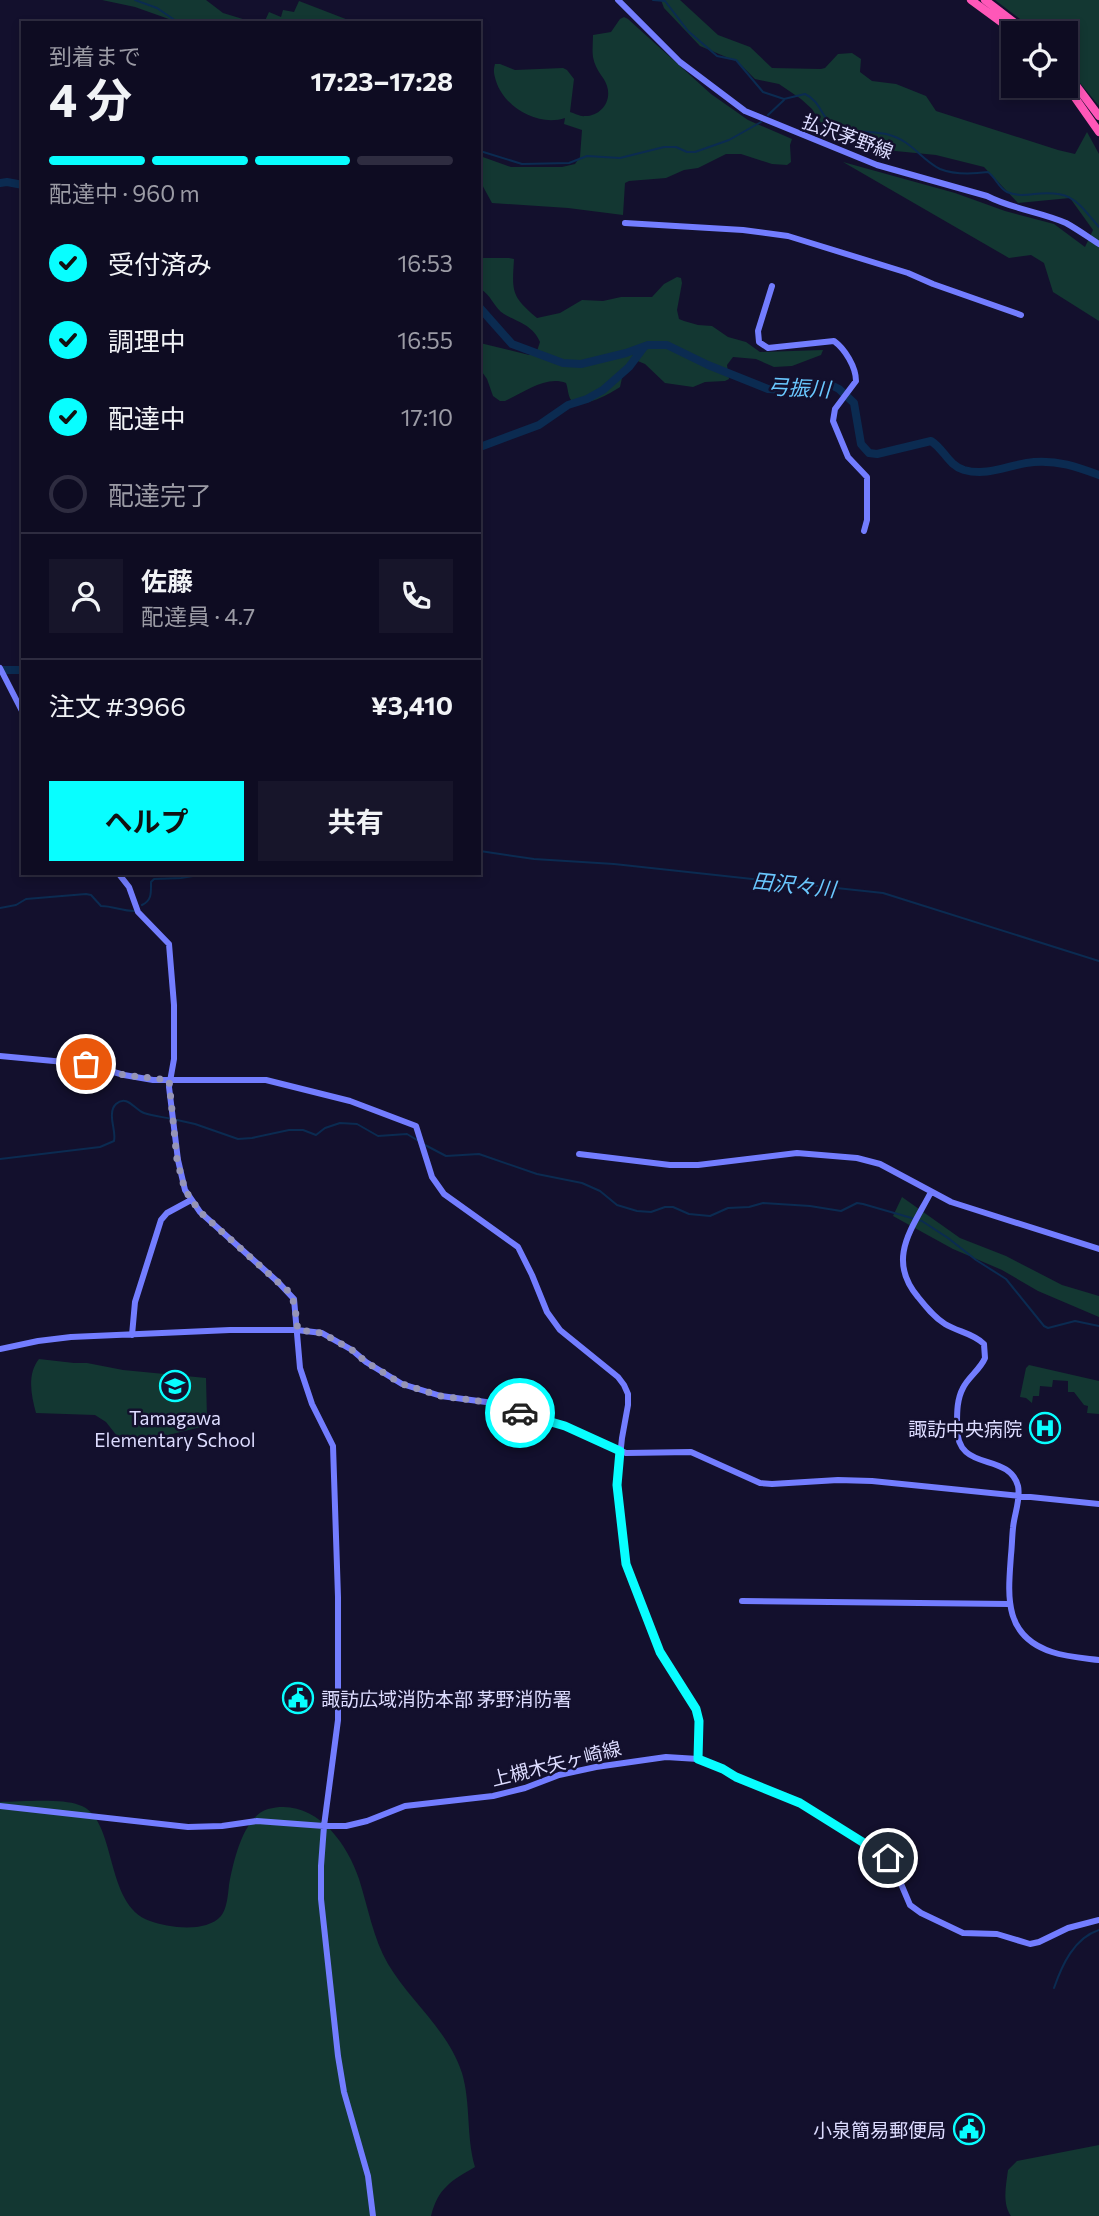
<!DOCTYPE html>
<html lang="ja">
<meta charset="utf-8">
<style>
body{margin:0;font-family:Commissioner,"Noto Sans JP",sans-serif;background:#17152a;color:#f1f3f6;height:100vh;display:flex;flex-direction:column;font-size:26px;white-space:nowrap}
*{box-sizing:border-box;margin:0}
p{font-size:23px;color:#9b9ba5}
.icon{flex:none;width:38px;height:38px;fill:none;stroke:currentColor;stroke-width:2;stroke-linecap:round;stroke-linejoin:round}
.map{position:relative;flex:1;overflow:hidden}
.panel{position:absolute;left:21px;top:21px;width:460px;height:854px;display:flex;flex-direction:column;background:#0e0c22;border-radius:0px;box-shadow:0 4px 10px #0003,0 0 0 2px #2e2c40}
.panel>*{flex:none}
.fabs{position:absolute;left:1001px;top:21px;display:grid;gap:14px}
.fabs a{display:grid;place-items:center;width:77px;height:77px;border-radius:0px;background:#0e0c22;box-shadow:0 4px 10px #0003,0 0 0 2px #2e2c40;font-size:35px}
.pin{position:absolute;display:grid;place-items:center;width:60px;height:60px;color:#fff;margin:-30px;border:4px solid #fff;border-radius:50%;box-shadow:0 2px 7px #0007}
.courier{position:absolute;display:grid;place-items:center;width:70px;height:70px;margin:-35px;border:5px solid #08feff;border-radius:50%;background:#fff;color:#222;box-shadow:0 2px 9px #0007}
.overview em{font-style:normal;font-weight:700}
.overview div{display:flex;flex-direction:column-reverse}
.overview{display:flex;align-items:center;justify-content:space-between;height:119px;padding:0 28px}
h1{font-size:46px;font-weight:700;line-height:52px}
.bar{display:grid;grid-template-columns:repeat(4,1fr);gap:10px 7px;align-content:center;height:84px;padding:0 28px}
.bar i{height:9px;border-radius:5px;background:#2e2c40}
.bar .current{background:#08feff}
.bar p{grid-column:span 4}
.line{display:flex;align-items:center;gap:18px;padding:0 28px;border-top:2px solid #2e2c40}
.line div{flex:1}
.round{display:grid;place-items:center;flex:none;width:74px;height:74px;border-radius:0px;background:#17152a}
ol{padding:0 28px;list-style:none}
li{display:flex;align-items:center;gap:21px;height:77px}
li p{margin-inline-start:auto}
li .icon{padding:7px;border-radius:50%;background:#08feff;color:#111;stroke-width:4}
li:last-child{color:#9b9ba5}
li i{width:38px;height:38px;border:4px solid #2e2c40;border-radius:50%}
.cta{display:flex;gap:14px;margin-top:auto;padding:14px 28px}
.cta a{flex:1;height:80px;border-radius:0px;background:#08feff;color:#111;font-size:28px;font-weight:700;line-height:80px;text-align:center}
.cta a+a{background:#17152a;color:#f1f3f6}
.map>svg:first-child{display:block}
.green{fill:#133732}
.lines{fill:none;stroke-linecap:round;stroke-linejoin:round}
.stream{stroke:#0b2b51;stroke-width:2}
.river{stroke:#0b2b51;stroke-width:8}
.secondary{stroke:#737dff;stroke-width:6}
.highway{stroke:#ff57b8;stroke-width:8}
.done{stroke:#9695b6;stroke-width:7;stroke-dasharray:0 12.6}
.route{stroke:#08feff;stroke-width:9}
.labels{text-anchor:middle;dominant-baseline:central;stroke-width:5;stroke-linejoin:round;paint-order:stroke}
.street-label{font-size:19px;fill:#dddcff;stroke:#13102d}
.poi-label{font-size:19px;fill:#dddcff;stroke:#13102d;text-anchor:end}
.water-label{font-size:21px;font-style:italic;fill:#6ac8ff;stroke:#13102d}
</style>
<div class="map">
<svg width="1099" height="2216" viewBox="0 0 1099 2216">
<rect width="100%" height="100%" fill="#13102d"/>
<path class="green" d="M102,0H206L223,13L256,23H180L135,7Z
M661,0H680L718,35L750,47L772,68L821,69L825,68L838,54L852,53L861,59L860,72L872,81L896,84L926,96L936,111L1058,150L1075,154L1087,132L1099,154V321L1053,292L1044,263L1031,255L1009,258L843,162L955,193L1005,211L1054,224L1085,247L1093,230L1070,198L1018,203L984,167L936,155L875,149L854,140L829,135L812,109L801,99L779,84L755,79L738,62L700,46L664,8Z
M995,0H1099V106L1066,66V33H1036L1028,25Z
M299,1L356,23H264L269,12L281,17L283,10L294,12Z
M624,17L628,19L711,94L748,120L792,139L790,145L791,162L787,165L772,164L741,154H726L698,168L684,170L666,178L629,181L625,183L623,215L568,208L492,203L480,181V156L511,167H562L575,164L580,157L582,130L564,124L565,118C538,127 504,107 496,81C494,74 493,71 495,64H500L515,70L563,68L567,70L574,79L570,112C574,113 581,117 585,116C601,116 612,101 607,86C604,76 596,72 593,57C592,50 593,42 593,35L611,32L620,19Z
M480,258H509L514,259C512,292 511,296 537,318L560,313L582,300L603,301L621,297H652L664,284L677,277L681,278L682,283L677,310L679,319L684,321L698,325L712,326L728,337L746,342L760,352L823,350L821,355L792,366L774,367L756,359L733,357L727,365L729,379L725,381L705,382L693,387L665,383L645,364L633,359L624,369L620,387C611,393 580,411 571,400C568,396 568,388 566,383C546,375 523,393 505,401H500L493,396L487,379L480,369V343L529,355L537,351L540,342C533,325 518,322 504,314C494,308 491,294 480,289Z
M902,1197L960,1238L1006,1256L1062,1285L1099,1296V1317L1038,1291L1002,1270L953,1249L893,1216Z
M39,1359L74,1363H87L123,1370L206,1378L207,1419L201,1427L156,1438L138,1446L129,1447L121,1441L106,1422L95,1415L36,1413C31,1395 27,1374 39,1359Z
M1029,1365L1099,1381V1414L1087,1413L1088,1406L1084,1405L1074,1392H1068V1381L1053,1380L1052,1387L1040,1386L1039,1396H1033L1032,1403L1026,1398L1020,1397L1026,1368Z
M0,1802C21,1802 60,1798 79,1805C118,1817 103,1905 150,1921C169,1928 206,1933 221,1916C227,1909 228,1894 229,1885C233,1863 243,1816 268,1809C313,1797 346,1840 359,1879C368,1907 373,1938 388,1964C410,2001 448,2030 462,2073C471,2103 466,2137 475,2167C452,2180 438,2188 431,2216H0Z
M1099,2145V2216H1011C1002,2203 1006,2186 1008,2170L1017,2161Z"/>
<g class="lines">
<path class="stream" d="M135,0L157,8L179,23
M653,0L665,1L688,31L717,56L736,60L763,92L784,99L805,94C820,101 821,116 833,126C841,132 873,131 886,134C912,140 920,159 940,169C955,175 973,174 988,172C996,178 999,188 1007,192C1016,196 1025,195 1034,194C1073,190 1076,201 1099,227
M768,115L784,100
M480,151L522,164L569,163L587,156L620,158L664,147H676L687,152H695L729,140L761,122
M480,851L534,859L614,864L883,893L1099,961
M142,905C152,900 151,893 151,882L154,879L181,878L211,873
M0,908L16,905L26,899L86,894L91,895L101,906C113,906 122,911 134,911
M177,1120L195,1124L238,1139L252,1138L289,1130H303L316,1135L325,1128L340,1123L357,1124L378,1136L407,1134L417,1140
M425,1145L446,1156L479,1154L537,1174L582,1183L600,1191L617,1205L637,1211L651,1212L665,1207H673L689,1214L710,1216L728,1208L749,1207L763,1203L810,1206L841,1211L857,1203L863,1204L922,1221L948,1238L976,1260L1006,1279L1044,1326L1048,1328L1075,1321L1099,1326
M0,1159L100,1147L114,1141C116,1132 111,1123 112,1114C112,1110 113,1107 116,1104C127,1094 135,1110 144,1113C153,1116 163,1117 172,1119
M1054,1988C1062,1965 1074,1938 1099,1930"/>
<path class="river" d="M0,183L7,182L23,185
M480,308L512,344L563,363L581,364L626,353L648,345H667L708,365L768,389L800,391L831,385L839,389L854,403L861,444L869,453L877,454L931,441C944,449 948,465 964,470C989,477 1010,464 1034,462C1058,460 1077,467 1099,475
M480,447L539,425L568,405L587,399L603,390L629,367L644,347
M0,670H23"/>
<path class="secondary" d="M618,0L680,62L745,111L877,165L987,196C1012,209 1041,212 1066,223C1077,229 1088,237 1099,244
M625,223L743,230L788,236L908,273L933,284L1021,315
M772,286L758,331L759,342L768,348L834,341C845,349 856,367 856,381L835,409L833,421L848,457L867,477V520L864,531
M0,668L23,713
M118,873L129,887L138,912L169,944L174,1005V1059L169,1087L178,1160L185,1190L200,1212L278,1282L294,1299L300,1368L312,1404L333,1446L338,1597V1720L324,1826L321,1866V1899L338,2056L344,2092L368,2176L373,2216
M0,1056L86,1064L124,1075L153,1080H266L350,1101L416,1126L432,1177L444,1194L518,1247L532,1275L547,1312L560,1330L618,1377L624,1385L628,1394V1405L622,1438L617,1485L626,1564L660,1652L696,1709L699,1721L698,1759
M579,1154L670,1165H698L797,1153L857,1158L880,1164L951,1202L1099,1249
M931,1192C912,1229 886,1259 918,1297C926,1307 934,1317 945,1324C958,1332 973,1333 984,1344L985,1358C980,1370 968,1377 963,1388C957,1399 957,1412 957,1424C955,1475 1008,1450 1018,1486C1021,1499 1014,1515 1013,1528C1012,1537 1012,1546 1011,1555C1008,1596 1003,1636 1052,1652C1067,1657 1083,1658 1099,1660
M132,1335L135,1302L161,1220L167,1213L191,1200
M0,1349L38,1341L71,1337L230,1330H297L322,1333L352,1350L366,1362L402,1384L441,1396L486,1402L531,1415L565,1426L626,1453L691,1452L760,1483L772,1484L838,1480L872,1481L1099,1504
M742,1601L1009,1604
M0,1806L188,1827L222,1826L257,1821L324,1826H346L367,1821L405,1806L493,1796L525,1788L559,1775L596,1767L666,1757L698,1759L723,1768L736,1777L800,1803L888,1858L893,1865L910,1905L921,1913L963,1933L997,1934L1030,1944L1039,1942L1068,1928L1099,1920"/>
<path class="highway" d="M971,0L1016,33
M985,0L1028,33
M1066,72L1099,116
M1066,85L1099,132"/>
</g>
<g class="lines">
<path class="done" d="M86,1064L124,1075L169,1080L177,1160L185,1190L200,1212L288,1291C297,1304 295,1315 298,1330L322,1333L352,1350L366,1362L402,1384L441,1396L486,1402L520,1413"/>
<path class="route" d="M520,1413L565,1426L620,1451L617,1485L626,1564L660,1652L696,1709L699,1721L698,1759L723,1769L736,1777L800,1803L888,1858"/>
</g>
<defs>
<g id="school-ring" transform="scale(1.575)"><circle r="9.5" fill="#13102d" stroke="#08feff" stroke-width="1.5"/><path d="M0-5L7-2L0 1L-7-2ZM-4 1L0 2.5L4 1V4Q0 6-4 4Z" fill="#08feff"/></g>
<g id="hospital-ring" transform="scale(1.575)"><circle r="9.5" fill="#13102d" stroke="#08feff" stroke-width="1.5"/><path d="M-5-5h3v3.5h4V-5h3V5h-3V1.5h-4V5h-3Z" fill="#08feff"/></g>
<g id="civic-ring" transform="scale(1.575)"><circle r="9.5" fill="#13102d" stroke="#08feff" stroke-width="1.5"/><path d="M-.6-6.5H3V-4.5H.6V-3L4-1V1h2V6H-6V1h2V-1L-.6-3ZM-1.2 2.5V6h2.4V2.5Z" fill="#08feff"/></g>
</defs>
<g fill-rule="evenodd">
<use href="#school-ring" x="175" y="1386"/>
<use href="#hospital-ring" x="1045" y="1428"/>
<use href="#civic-ring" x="298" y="1698"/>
<use href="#civic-ring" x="969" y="2129"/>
</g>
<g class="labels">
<g class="street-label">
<text transform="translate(848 136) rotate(20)">払沢茅野線</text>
<text transform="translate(556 1763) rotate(-14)">上槻木矢ヶ崎線</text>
</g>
<g class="poi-label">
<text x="175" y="1417" text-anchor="middle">Tamagawa<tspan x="175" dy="22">Elementary School</tspan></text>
<text x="1022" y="1428">諏訪中央病院</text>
<text x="321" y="1698" text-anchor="start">諏訪広域消防本部 茅野消防署</text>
<text x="946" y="2129">小泉簡易郵便局</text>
</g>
<g class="water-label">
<text transform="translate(799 387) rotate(3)">弓振川</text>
<text transform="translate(794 884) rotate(6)">田沢々川</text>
</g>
</g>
</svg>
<div class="fabs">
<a><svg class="icon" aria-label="locate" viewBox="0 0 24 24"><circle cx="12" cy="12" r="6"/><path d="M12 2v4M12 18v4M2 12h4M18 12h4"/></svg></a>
</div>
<div class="pin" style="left:86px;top:1064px;background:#ea580c"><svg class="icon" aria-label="bag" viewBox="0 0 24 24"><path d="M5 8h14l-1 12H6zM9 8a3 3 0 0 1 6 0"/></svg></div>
<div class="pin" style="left:888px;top:1858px;background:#1f2937"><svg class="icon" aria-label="home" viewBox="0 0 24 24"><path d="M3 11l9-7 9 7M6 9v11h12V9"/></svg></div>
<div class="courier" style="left:520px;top:1413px"><svg class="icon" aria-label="car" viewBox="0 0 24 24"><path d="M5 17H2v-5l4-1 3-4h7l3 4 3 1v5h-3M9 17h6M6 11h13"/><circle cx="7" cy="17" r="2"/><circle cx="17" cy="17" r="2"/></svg></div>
<section class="panel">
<div class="overview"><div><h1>4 分</h1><p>到着まで</p></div><em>17:23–17:28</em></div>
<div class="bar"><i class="current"></i><i class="current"></i><i class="current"></i><i></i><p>配達中 · 960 m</p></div>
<ol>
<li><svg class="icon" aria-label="check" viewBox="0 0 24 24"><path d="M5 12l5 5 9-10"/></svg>受付済み<p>16:53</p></li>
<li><svg class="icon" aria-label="check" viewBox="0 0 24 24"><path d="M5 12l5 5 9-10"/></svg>調理中<p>16:55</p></li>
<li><svg class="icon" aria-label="check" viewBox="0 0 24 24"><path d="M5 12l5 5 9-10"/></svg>配達中<p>17:10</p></li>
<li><i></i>配達完了</li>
</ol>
<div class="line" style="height:126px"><a class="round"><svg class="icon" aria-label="person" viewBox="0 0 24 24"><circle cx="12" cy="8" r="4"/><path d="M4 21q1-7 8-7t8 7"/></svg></a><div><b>佐藤</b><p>配達員 · 4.7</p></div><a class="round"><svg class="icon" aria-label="phone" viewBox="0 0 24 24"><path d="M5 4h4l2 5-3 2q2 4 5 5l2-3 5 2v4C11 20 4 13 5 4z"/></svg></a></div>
<div class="line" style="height:91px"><div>注文 #3966</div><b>¥3,410</b></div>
<div class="cta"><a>ヘルプ</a><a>共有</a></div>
</section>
</div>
